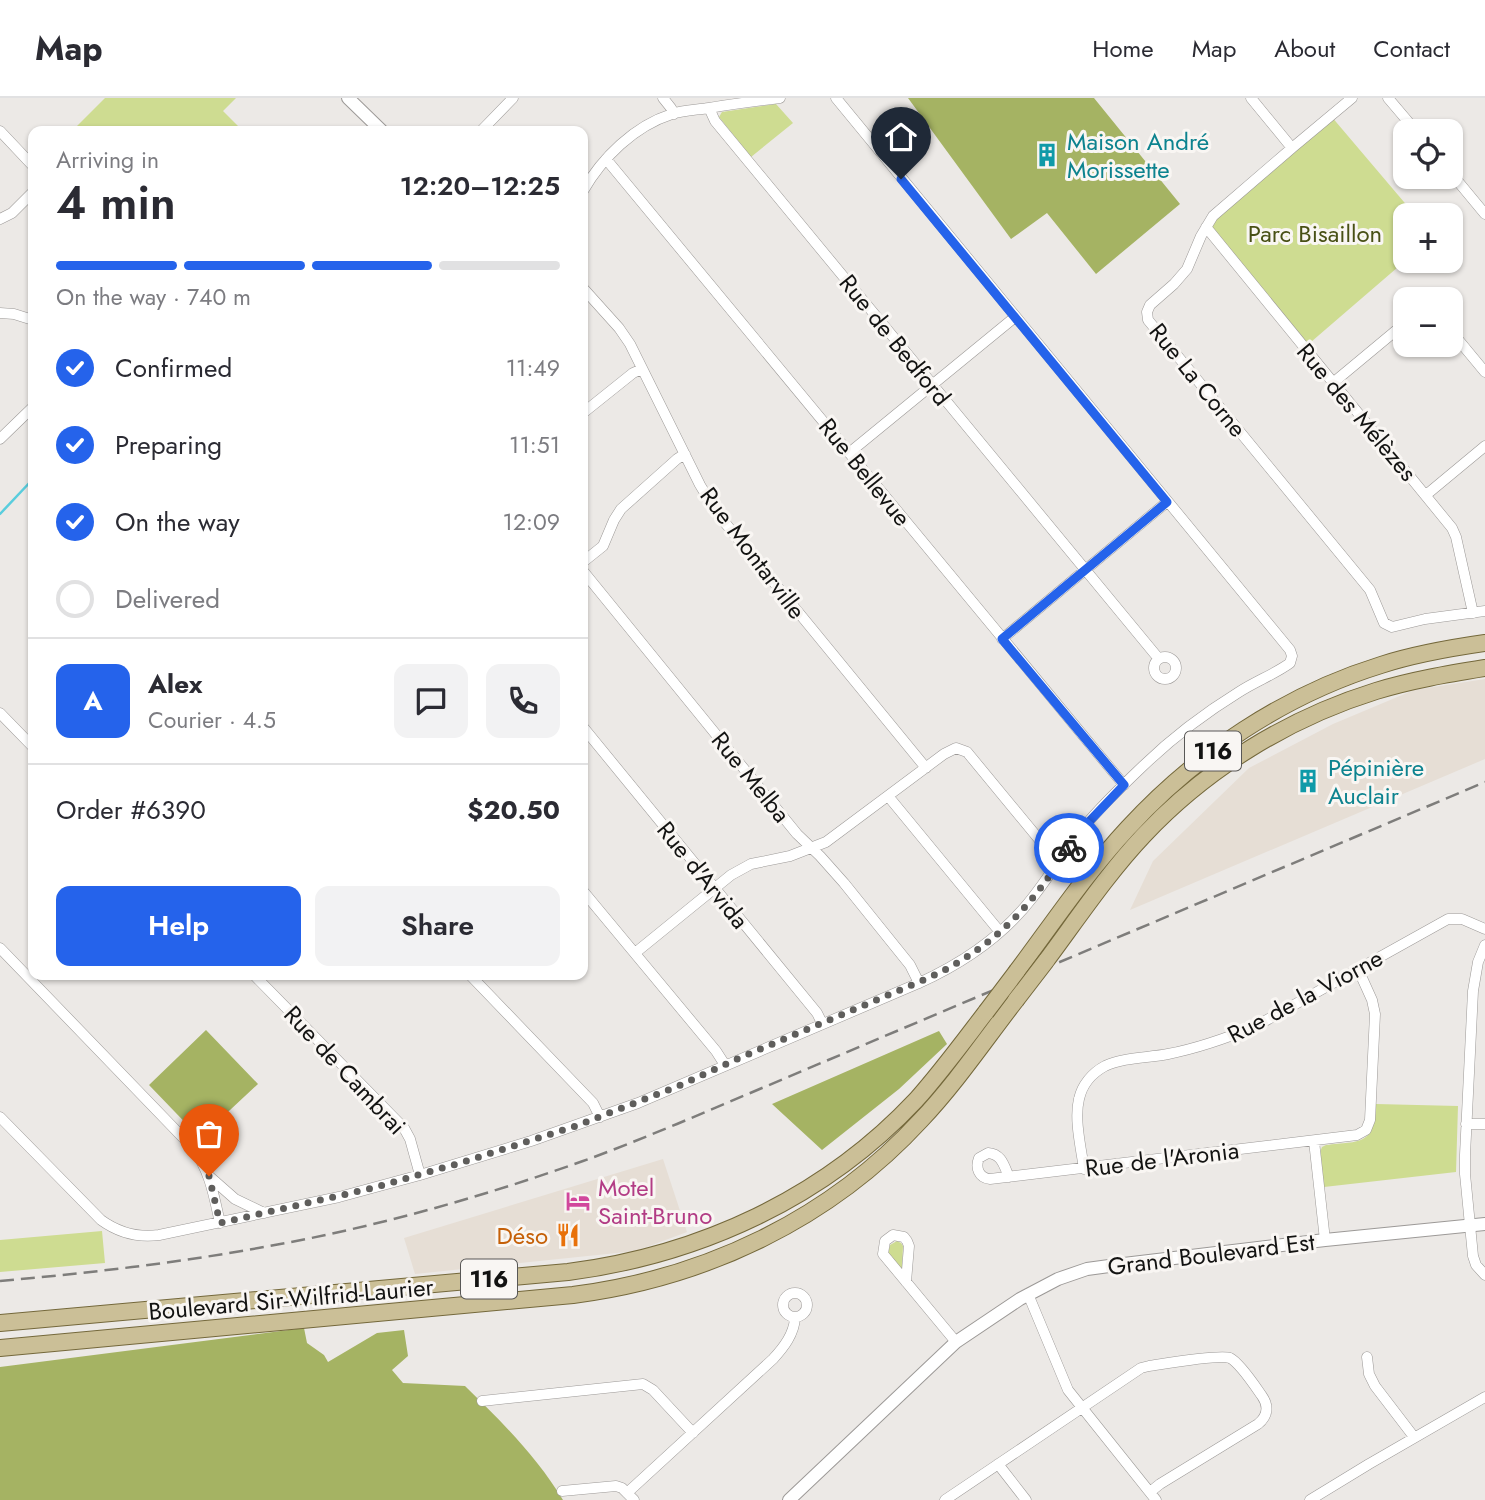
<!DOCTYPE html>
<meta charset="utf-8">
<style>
body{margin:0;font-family:Jost,sans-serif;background:#f2f2f3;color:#2b2b33;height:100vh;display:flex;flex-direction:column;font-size:26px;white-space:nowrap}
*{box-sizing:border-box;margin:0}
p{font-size:23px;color:#7c7c81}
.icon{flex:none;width:38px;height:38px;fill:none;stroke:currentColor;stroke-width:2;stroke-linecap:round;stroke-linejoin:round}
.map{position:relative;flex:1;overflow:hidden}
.details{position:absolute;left:28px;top:28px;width:560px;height:854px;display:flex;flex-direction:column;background:#fff;border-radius:14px;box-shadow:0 2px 5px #0004}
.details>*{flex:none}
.fabs{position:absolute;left:1393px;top:21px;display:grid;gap:14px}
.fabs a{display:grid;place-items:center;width:70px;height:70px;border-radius:14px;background:#fff;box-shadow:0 2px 5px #0004;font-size:35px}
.pin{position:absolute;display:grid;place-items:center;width:60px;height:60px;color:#fff;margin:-72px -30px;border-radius:50% 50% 50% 0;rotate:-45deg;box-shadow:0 0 7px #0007}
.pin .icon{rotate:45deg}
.courier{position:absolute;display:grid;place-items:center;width:70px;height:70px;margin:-35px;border:5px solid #2563eb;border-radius:50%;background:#fff;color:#222;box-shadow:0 2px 9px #0007}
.head em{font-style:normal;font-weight:600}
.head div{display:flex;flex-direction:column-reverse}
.head{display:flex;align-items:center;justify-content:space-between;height:119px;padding:0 28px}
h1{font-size:46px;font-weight:600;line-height:52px}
.bar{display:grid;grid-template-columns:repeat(4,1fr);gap:10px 7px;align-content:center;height:84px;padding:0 28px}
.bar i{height:9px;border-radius:5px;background:#e1e1e2}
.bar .current{background:#2563eb}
.bar p{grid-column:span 4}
.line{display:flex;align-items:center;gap:18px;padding:0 28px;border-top:2px solid #e1e1e2}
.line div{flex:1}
.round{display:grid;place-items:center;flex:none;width:74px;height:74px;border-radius:14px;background:#f2f2f3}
ol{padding:0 28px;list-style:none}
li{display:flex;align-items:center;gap:21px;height:77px}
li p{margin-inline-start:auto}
li .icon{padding:7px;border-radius:50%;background:#2563eb;color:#fff;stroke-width:4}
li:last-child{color:#7c7c81}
li i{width:38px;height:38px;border:4px solid #e1e1e2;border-radius:50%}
.cta{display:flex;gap:14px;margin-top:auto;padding:14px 28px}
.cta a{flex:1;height:80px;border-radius:14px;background:#2563eb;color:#fff;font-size:28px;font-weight:600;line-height:80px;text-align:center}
.cta a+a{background:#f2f2f3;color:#2b2b33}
header{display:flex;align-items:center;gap:42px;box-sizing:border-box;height:98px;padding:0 35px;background:#fff;border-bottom:2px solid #e1e1e2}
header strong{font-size:33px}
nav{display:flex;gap:38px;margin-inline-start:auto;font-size:24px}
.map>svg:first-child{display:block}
.built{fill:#e6ded5}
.green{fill:#cedc91}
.forest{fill:#a5b363}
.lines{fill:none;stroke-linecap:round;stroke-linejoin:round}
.stream{stroke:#5acddd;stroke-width:2.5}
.minor-casing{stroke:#9c9997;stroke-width:11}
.tertiary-casing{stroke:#9c9997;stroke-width:14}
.primary-casing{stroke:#74683b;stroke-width:18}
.minor{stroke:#fff;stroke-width:10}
.tertiary{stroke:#fff;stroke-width:12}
.primary{stroke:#cbbf97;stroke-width:16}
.rail{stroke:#7e7d7b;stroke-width:2.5;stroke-dasharray:14 7;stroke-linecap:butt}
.primary-bridge-casing{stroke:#74683b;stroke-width:18;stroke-linecap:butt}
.primary-bridge{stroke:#cbbf97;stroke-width:16}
.done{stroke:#5f5e5c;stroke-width:7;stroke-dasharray:0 12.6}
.route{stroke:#2563eb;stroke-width:9}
.labels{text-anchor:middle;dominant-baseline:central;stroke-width:6;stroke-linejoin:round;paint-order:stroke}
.shield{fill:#f9f6f3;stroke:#585756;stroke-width:2}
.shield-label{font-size:23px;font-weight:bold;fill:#131312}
.culture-label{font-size:24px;fill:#0d838f;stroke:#f9f6f3;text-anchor:start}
.park-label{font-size:24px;fill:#485015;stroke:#f9f6f3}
.street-label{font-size:24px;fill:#131312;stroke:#f9f6f3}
.hotel-label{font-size:24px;fill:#b23c85;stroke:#f9f6f3;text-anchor:start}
.food-label{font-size:24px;fill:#c56008;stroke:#f9f6f3;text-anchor:end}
</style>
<header>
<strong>Map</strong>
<nav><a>Home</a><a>Map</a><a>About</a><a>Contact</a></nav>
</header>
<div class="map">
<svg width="1485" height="1402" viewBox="0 0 1485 1402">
<rect width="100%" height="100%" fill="#ece9e6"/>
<path class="built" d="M1485,581V661L1130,812L1153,763L1249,670L1333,626L1414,592Z
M663,1061L687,1134L636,1153L415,1176L404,1140Z"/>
<path class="green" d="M105,0H236L223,13L243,33H72Z
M776,6L793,25L751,59L719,19L722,14Z
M1331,18L1415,117H1405V163L1304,250L1206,129Z
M1376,1006L1458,1008L1456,1074L1324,1089L1320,1054L1322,1049L1326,1047C1361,1043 1374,1048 1376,1006Z
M102,1133L105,1165L0,1174V1142Z
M897,1143L901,1145L903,1148L902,1171L900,1172L888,1155L890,1147Z"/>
<path class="forest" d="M908,0H1094L1180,106L1096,176L1047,115L1011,141Z
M206,932L258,986L200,1040L149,987Z
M939,933L947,946L899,991L822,1052L772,1006Z
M304,1230L307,1245L324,1257L328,1264L377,1235L404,1232L408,1258L392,1272L403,1285L465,1288C501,1323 537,1359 563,1402H0V1269Z"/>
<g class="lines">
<path class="stream" d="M0,416L33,381"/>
<g class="minor-casing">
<path id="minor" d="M663,0L671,10L674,16
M1251,0L1292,50L1352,0
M1388,0L1416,33
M709,10L715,23L1159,561
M0,33L33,68
M481,33L513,0
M1292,50L1213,118L1201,138L1187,171L1174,186L1150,207L1147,214L1148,222L1370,492L1384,525L1392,529L1425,521L1485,513
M606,61L1124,687
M1451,75L1485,116
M583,93C602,60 634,28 672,16C684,12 697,12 709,10C733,6 756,3 780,0
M0,121L12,115L33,94
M1206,129L1452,430L1456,439L1473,515
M583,190L619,230L630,246L700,387L717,415L926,670
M0,215L14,216L33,222
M1451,233L1485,274
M1334,284L1405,225
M583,315L633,275L642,271
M0,341L33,309
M849,355L1015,219
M1426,397L1485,348
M583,464L603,448L614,422L621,411L677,361L685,356
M583,473L797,736L820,758L844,785L910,867L919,885
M1002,541L1167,404
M1154 570a11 11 0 1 1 22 0a11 11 0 1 1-22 0Z
M0,615L33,649
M583,629L817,915L822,925
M888,698L1000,834
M583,793L716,953L725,967
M1485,847L1478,864L1473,893L1465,1057V1076L1473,1158L1476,1167L1485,1177
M0,850L193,1050C210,1073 214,1098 220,1125
M635,855L731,777L751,766L790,758L826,744L944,656L956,650L967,654L1052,757L1059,763
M254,877L404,1030L410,1041L420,1077
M470,877L593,1005L600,1019
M0,1019L101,1122C119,1135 137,1140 159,1137L339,1099L420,1077L531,1043L638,1005L919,885C963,865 1004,837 1033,799C1051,776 1065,752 1083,730C1101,708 1122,688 1143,668C1172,640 1205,615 1239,594C1256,583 1275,576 1290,565L1292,558L1290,552L836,0
M1466,1026H1485
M1314,1043L1325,1142
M1084,1071C1081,1050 1074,1021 1079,1001C1082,987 1092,975 1105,968C1124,959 1148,960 1168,956C1199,950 1227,940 1256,928L1448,821H1462L1485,831
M210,1079L235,1101L264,1115
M1009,1079C1004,1068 1002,1056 988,1055L979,1060C975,1070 979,1080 990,1081L1357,1037L1366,1032L1370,1022L1375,916L1372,902L1358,871
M906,1184L909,1148L907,1143L904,1139L893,1137L885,1143L883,1156L956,1244
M783 1207a12 12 0 1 1 24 0a12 12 0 1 1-24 0Z
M1028,1196L1068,1292L1156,1402
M1367,1259L1369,1276L1375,1288L1414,1339
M482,1303L643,1286L653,1292L693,1335
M998,1366L1026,1402
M562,1393L616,1388L622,1390L634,1402
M627,1395L773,1261C784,1249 794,1236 795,1220
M945,1402L1141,1270L1149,1268C1163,1266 1220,1256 1230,1260C1240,1265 1255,1288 1262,1298C1269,1308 1268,1318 1258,1326L1160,1386L1150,1394
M1310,1402L1369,1366L1485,1299"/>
</g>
<g class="tertiary-casing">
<path id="tertiary" d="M348,0L382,33
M789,1402L956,1244L1020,1201L1058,1181L1087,1171L1124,1166L1325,1142L1485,1126"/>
</g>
<g class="primary-casing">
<path id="primary" d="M1046,863C1078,820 1108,775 1144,737C1207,670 1289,620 1376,593C1412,582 1448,576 1485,570
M1017,873C1053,825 1087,774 1128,730C1196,656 1284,597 1381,567C1415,556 1450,550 1485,545
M0,1225L568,1174C700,1157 824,1100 916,1002C941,974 963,944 986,914
M0,1250L573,1197C706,1180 830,1121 921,1022C956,985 985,942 1016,902"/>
</g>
<use href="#minor" class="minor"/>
<use href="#tertiary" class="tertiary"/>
<use href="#primary" class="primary"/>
<path class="rail" d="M0,1183C88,1175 177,1165 264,1149C372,1130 479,1100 583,1063C614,1052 645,1039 677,1026L1485,684"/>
<g class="primary-bridge-casing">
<path id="primary-bridge" d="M1016,902L1046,863
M986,914L1017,873"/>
</g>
<use href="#primary-bridge" class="primary-bridge"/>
</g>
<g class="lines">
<path class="done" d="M209,1078L220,1125L373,1090L460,1065L576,1028L681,987L737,961L919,884C962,866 1000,839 1030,803C1044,787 1056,768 1069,750"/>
<path class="route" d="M901,81L1167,404L1002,541L1124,687L1083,730L1069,750"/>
</g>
<defs>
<g id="building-bare" transform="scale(1.89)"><path d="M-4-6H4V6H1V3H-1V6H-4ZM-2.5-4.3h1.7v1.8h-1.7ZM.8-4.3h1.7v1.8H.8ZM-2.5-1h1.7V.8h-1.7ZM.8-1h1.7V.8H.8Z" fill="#0f9aa8" stroke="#f9f6f3" stroke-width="2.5" paint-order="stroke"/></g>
<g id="hotel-bare" transform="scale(1.89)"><path d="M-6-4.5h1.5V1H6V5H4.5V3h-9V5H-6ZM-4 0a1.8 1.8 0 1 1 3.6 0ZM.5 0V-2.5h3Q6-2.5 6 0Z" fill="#d1479c" stroke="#f9f6f3" stroke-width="2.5" paint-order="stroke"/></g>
<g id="restaurant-bare" transform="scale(1.89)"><path d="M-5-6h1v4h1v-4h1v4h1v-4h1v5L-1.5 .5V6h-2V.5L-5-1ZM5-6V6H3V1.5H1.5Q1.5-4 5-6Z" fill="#e8710a" stroke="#f9f6f3" stroke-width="2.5" paint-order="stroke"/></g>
</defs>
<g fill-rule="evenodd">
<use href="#building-bare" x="1047" y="57"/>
<use href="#building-bare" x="1308" y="683"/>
<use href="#hotel-bare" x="578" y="1103"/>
<use href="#restaurant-bare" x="568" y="1137"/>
</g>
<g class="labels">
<g class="shield">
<rect x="1185" y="633.5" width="56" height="39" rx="5"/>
<rect x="461" y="1161.5" width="56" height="39" rx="5"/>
</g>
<g class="shield-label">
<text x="1213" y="653">116</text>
<text x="489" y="1181">116</text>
</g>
<g class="culture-label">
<text x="1067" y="43">Maison André<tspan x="1067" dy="28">Morissette</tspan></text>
<text x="1328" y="669">Pépinière<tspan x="1328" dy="28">Auclair</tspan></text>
</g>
<g class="park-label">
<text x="1315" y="135">Parc Bisaillon</text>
</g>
<g class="street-label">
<text transform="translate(895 242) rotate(51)">Rue de Bedford</text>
<text transform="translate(1198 282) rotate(51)">Rue La Corne</text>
<text transform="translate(1357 314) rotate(50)">Rue des Mélèzes</text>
<text transform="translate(865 374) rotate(51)">Rue Bellevue</text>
<text transform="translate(753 455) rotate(53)">Rue Montarville</text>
<text transform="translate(751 679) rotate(51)">Rue Melba</text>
<text transform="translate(703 777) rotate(51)">Rue d'Arvida</text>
<text transform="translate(1305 898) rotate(-28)">Rue de la Viorne</text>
<text transform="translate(345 972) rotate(47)">Rue de Cambrai</text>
<text transform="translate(1162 1061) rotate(-7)">Rue de l'Aronia</text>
<text transform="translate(1211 1156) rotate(-7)">Grand Boulevard Est</text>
<text transform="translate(291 1201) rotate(-5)">Boulevard Sir-Wilfrid-Laurier</text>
</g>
<g class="hotel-label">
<text x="598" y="1089">Motel<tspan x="598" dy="28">Saint-Bruno</tspan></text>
</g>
<g class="food-label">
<text x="548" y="1137">Déso</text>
</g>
</g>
</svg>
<div class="fabs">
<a><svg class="icon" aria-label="locate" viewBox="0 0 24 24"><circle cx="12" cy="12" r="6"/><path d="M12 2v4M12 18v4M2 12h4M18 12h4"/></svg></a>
<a>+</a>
<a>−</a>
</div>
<div class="pin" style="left:209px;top:1078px;background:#ea580c"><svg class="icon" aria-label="bag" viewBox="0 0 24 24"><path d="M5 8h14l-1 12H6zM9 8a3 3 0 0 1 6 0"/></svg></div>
<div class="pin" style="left:901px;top:81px;background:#1f2937"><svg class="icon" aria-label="home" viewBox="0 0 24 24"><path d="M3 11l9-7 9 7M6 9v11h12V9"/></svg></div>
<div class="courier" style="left:1069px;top:750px"><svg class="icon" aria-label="bike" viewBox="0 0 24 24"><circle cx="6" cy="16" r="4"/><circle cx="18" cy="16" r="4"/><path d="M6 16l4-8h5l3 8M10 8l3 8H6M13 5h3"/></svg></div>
<section class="details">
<div class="head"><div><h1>4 min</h1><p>Arriving in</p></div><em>12:20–12:25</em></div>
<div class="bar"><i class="current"></i><i class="current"></i><i class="current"></i><i></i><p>On the way · 740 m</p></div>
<ol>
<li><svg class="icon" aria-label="check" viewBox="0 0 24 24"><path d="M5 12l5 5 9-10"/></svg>Confirmed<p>11:49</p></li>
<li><svg class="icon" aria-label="check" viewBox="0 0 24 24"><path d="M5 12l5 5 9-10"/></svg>Preparing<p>11:51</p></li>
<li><svg class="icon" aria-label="check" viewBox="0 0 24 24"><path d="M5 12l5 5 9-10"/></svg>On the way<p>12:09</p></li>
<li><i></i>Delivered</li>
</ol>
<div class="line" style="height:126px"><b class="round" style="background:#2563eb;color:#fff">A</b><div><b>Alex</b><p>Courier · 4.5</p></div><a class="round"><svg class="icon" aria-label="chat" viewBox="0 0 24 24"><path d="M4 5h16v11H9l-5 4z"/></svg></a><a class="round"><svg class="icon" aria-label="phone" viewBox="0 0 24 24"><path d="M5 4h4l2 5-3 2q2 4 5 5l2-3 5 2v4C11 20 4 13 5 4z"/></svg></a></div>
<div class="line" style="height:91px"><div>Order #6390</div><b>$20.50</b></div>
<div class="cta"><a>Help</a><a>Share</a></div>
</section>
</div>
